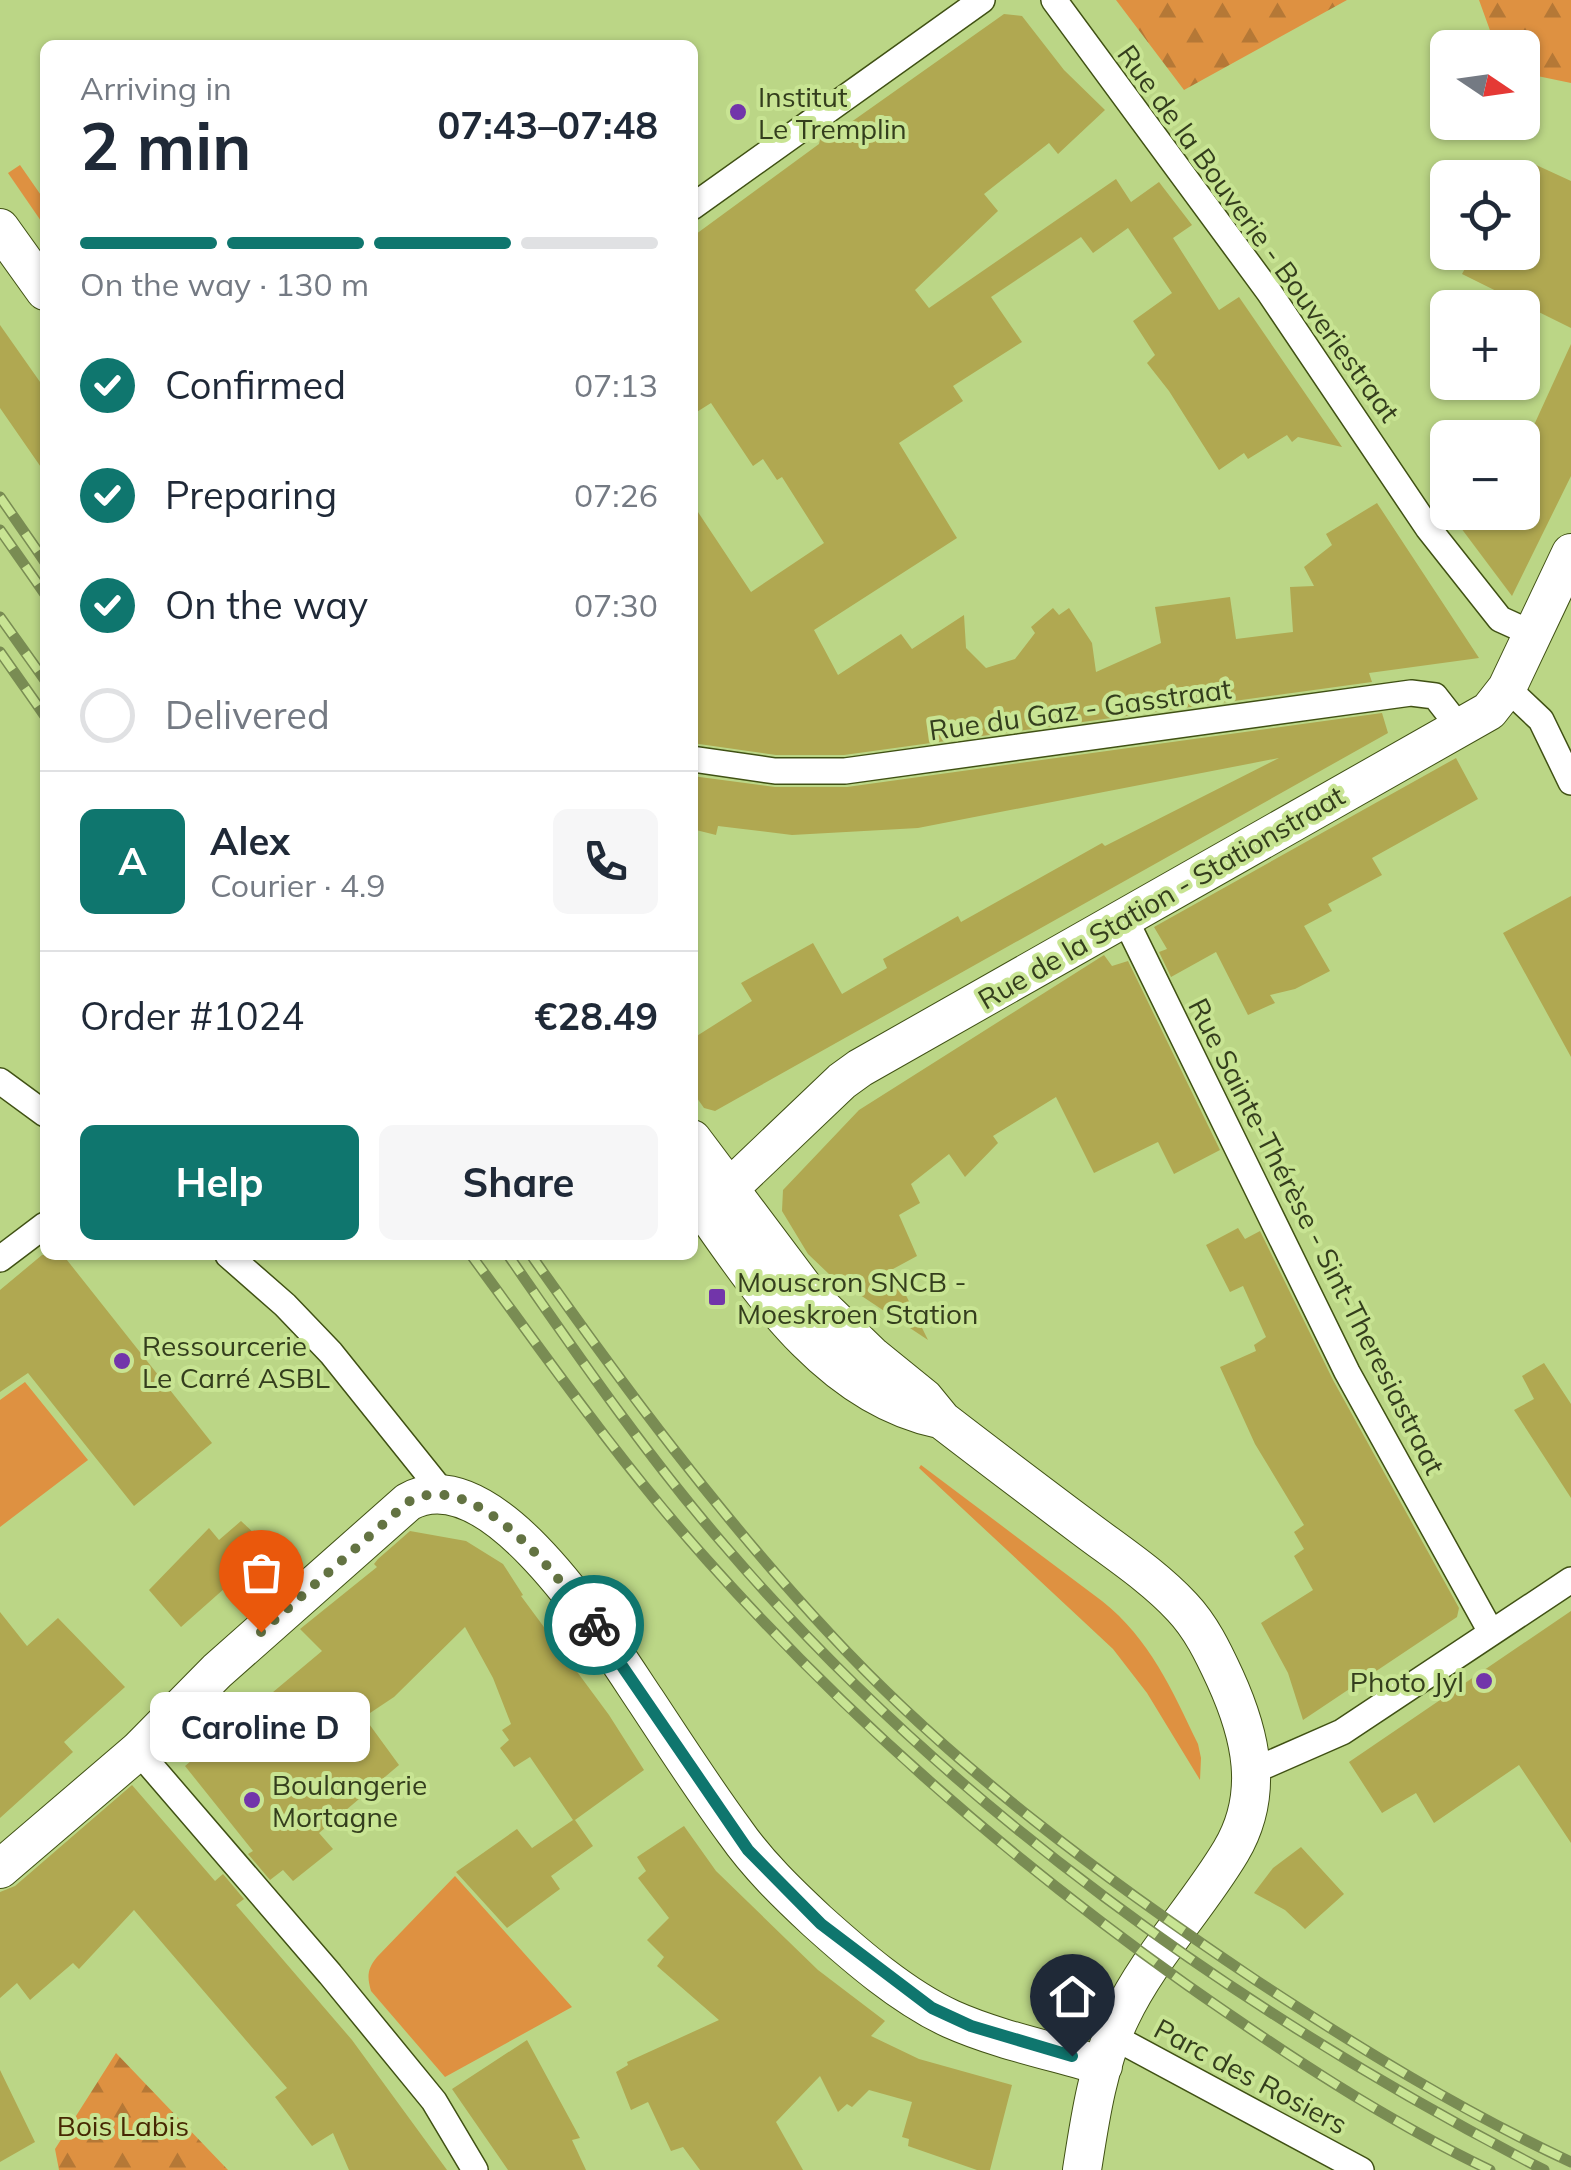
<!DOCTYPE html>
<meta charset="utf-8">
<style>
body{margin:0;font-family:Mulish,sans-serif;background:#f6f6f7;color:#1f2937;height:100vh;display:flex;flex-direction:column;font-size:38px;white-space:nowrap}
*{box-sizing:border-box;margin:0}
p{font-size:32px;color:#747a83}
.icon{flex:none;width:55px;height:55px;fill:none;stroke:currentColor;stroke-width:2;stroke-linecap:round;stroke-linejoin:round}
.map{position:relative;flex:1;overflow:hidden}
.panel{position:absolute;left:40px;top:40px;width:658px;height:1220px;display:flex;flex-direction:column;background:#fff;border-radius:15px;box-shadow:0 2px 8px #0004}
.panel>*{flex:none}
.needle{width:65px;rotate:103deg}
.tools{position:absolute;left:1430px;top:30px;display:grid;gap:20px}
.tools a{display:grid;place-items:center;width:110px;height:110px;border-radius:15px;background:#fff;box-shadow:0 2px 8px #0004;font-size:50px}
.pin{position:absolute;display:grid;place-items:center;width:85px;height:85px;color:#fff;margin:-102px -42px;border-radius:50% 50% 50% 0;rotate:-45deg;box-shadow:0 0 10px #0007}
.pin .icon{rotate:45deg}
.courier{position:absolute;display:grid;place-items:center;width:100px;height:100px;margin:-50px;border:8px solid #0f766e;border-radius:50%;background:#fff;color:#222;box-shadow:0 2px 12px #0007}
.bubble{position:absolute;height:70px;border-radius:15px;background:#fff;box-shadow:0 2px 8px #0004;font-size:32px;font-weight:700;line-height:70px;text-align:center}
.summary em{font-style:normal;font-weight:700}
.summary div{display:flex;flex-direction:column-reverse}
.summary{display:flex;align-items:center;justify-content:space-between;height:170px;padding:0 40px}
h1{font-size:65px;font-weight:700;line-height:75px}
.bar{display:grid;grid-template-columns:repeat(4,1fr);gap:15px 10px;align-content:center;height:120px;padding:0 40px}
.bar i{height:12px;border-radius:8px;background:#e0e1e3}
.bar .on{background:#0f766e}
.bar p{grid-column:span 4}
.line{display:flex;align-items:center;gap:25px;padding:0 40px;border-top:2px solid #e0e1e3}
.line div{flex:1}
.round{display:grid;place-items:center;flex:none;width:105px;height:105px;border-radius:15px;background:#f6f6f7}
ol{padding:0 40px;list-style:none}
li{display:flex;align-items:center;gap:30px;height:110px}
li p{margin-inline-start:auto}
li .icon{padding:10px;border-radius:50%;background:#0f766e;color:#fff;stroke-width:4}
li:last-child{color:#747a83}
li i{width:55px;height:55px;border:5px solid #e0e1e3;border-radius:50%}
.button{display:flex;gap:20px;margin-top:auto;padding:20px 40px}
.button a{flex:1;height:115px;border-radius:15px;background:#0f766e;color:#fff;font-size:40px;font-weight:700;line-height:115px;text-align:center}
.button a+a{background:#f6f6f7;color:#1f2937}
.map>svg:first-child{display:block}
.grass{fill:#de9141}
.forest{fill:url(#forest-firs)}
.building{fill:#b0a851}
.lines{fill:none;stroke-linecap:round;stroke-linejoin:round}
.street-casing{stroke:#405114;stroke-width:28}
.secondary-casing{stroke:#405114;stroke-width:40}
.street{stroke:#fff;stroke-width:25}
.secondary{stroke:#fff;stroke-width:38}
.rail-casing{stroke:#798c53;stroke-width:11}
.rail{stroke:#c8e493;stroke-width:8;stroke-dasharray:22;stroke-linecap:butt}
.done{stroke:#637342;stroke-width:10;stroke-dasharray:0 18}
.route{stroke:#0f766e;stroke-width:12}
.poi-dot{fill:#7235aa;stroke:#c8e493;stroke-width:4}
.labels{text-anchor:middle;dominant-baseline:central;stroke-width:8;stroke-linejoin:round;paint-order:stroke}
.poi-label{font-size:28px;fill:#343e1d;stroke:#c8e493;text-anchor:start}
.street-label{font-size:28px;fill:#343e1d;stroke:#c8e493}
.park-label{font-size:28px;fill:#472803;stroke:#c8e493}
</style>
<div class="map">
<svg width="1571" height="2170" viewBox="0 0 1571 2170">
<defs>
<pattern id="forest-firs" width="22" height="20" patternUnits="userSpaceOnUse" patternTransform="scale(2.5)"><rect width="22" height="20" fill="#de9141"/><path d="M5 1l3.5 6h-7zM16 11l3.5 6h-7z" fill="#b57836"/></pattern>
</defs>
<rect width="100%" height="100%" fill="#bbd686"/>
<path class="grass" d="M20,165L45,201V219L41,221L8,173Z
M25,1382L88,1460L0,1527V1400Z
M921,1465L1102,1601C1150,1639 1172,1690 1198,1744L1201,1758L1200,1780L1147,1693L1113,1649L919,1468Z
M455,1876L572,2007L445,2077L371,1991C367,1977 367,1969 377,1957Z"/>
<path class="forest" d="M1116,0H1347L1184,90Z
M1479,0H1571V83L1523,73L1522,48L1496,47Z
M116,2053L228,2170H59L55,2149Z"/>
<path class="building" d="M1004,14L1022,16L1064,70L1105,110L1058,154L1049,143L984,194L998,211L915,290L929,308L1116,179L1131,202L1159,182L1192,225L1173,238L1219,310L1239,297L1342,447L1298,437L1292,442L1287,435L1248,459L1244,453L1219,470L1169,391L1147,363L1155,355L1133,321L1172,293L1128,228L1093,253L1081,237L991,297L1022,342L953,386L963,401L899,443L957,538L814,630L838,675L901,634L912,649L964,615L966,648L986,668L1015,659L1035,633L1031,627L1053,608L1059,615L1069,608L1092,643L1096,672L1161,643L1155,607L1230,597L1236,639L1293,632L1290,587L1314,586L1304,567L1332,545L1326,534L1377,503L1479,658L1369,673L1372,682L844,755H776L692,743V503L751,592L824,543L782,477L777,480L763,459L753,466L711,403L692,415V237L819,144L821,135L830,137Z
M1534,164L1571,181V328L1462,274L1474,252H1522V186Z
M0,325L45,389V473L0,408Z
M1571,344V476L1512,596L1449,512H1522V433L1529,436Z
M1382,713L1388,733L715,1111L704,1108L692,1091V1039L752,1001L741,983L813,943L842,994L887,968L883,959L958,916L961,922L1102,843L1105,846L1279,758L918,828L792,835L718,826L716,835L692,829V776L775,787H847Z
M1456,758L1478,799L1372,858L1382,875L1328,904L1332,911L1304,926L1330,971L1295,989L1270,995L1275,1003L1248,1015L1216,952L1171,977L1159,952L1167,949L1154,927Z
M1571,896V1057L1503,933Z
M1104,955L1112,966L1128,961L1220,1150L1174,1174L1158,1142L1094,1173L1056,1097L993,1136L998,1143L965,1177L949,1154L911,1184L920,1203L899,1215L917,1256L893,1269L928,1340L830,1275L808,1254L782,1211L783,1190L859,1110Z
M1238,1228L1245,1239L1260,1231L1333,1380L1459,1608L1457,1617L1303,1720L1288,1673L1261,1623L1313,1590L1294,1556L1304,1549L1294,1532L1304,1525L1255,1444L1220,1367L1256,1351L1254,1345L1266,1337L1243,1286L1230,1292L1206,1245Z
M42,1255H63L212,1443L134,1506L28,1373L0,1392V1290Z
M1544,1363L1571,1404V1498L1514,1410L1534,1399L1522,1376Z
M241,1521L270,1548L181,1627L149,1590L209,1528L219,1540Z
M410,1531L466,1541L503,1564L523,1595L521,1596L609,1715L644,1770L575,1820L593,1846L551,1876L560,1889L507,1928L456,1872L517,1829L532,1848L573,1820L530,1757L514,1767L500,1748L509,1740L502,1730L511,1724L493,1678L465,1627L394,1697L364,1717L399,1765L319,1833L333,1849L293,1881L283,1870L270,1880L248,1854L253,1851L185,1766L322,1651L300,1629L377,1567L374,1564L378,1559Z
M1571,1611V1843L1519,1765L1434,1823L1416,1793L1382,1813L1349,1762Z
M0,1612L27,1646L58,1618L125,1687L64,1742L73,1752L0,1818Z
M132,1785L215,1881L223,1874L244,1899L236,1905L352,2040L447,2170H349L333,2133L312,2146L275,2097L287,2088L134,1910L79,1969L73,1963L30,2000L17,1983L0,1998V1892L15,1886Z
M684,1826L716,1871L818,1970L885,2021L871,2036L919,2059L1012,2085L990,2170H977L908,2146L909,2139L902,2137L912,2102L869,2090L852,2107L847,2104L838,2112L820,2076L776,2122L803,2170H700L683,2147L671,2151L648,2102L631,2110L616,2072L628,2065L627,2062L719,2020L657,1966L664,1957L647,1940L669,1918L638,1878L646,1871L637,1857Z
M1301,1847L1344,1894L1305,1929L1285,1910L1254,1893L1273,1868Z
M527,2040L580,2138L572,2140L586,2170H508L452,2089Z
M0,2070L35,2142L0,2162Z"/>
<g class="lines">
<g class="street-casing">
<path id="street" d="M1054,0L1269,292L1428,528L1500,619L1531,633
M692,207L982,0
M1507,688L1541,720L1571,782
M692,759L775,771H845L1411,693L1435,696L1460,728
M1124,917L1347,1372L1491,1632
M0,1081L45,1114
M228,1255L285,1305L331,1353L444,1494
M0,1259L45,1225
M138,1751L330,1974L434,2101L475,2170
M1253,1771L1342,1732L1571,1580
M1112,2036L1361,2170"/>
</g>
<g class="secondary-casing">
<path id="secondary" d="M0,228L45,291
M692,1139L810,1296L871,1355L924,1398L942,1420C990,1457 1039,1494 1087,1530C1119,1554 1154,1577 1182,1607C1201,1627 1213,1652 1225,1678C1251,1735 1265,1794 1231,1851C1197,1908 1149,1957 1121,2016C1098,2063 1090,2118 1082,2170
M692,1193C755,1282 825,1395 939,1419
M704,1209L736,1182L842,1081L860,1068L1489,711L1507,688L1571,553
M0,1869L138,1751L217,1671L408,1502C493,1454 608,1645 646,1701C675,1745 704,1790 735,1832C758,1865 787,1893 817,1921C856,1956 903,1997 951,2019C998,2040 1053,2051 1103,2066"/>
</g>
<use href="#street" class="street"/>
<use href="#secondary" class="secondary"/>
<g class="rail-casing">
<path id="rail" d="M0,497L45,562
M0,530L45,594
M0,617L45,680
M0,652L45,716
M471,1255C547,1358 621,1464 707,1560C850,1721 1011,1860 1187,1985C1284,2053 1383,2119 1490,2170
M508,1255C577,1354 646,1455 725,1546C947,1806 1242,2014 1544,2170
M531,1255C624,1387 720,1516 830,1634C954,1768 1106,1880 1257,1981C1358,2047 1461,2111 1571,2162"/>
</g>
<use href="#rail" class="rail"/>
</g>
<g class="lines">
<path class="done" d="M261,1632L408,1502C475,1464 560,1579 594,1625"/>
<path class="route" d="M594,1625L748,1850L821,1924L932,2008L971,2026L1072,2056"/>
</g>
<g class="poi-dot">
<circle cx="738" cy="112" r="10"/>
<rect x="707" y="1287" width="20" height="20" rx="5"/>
<circle cx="122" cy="1361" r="10"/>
<circle cx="1484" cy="1681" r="10"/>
<circle cx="252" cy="1800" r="10"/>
</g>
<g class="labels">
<g class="poi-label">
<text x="758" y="96">Institut<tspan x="758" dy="32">Le Tremplin</tspan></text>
<text x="737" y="1281">Mouscron SNCB -<tspan x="737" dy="32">Moeskroen Station</tspan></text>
<text x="142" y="1345">Ressourcerie<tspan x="142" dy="32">Le Carré ASBL</tspan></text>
<text x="1464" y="1681" text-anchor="end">Photo Jyl</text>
<text x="272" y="1784">Boulangerie<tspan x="272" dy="32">Mortagne</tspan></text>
</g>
<g class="street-label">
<text transform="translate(1259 233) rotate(54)">Rue de la Bouverie - Bouveriestraat</text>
<text transform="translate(1080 709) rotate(-8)">Rue du Gaz - Gasstraat</text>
<text transform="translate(1161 897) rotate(-30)">Rue de la Station - Stationstraat</text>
<text transform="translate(1317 1236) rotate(63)">Rue Sainte-Thérèse - Sint-Theresiastraat</text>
<text transform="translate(1251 2076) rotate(28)">Parc des Rosiers</text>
</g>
<g class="park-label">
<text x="123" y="2125">Bois Labis</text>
</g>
</g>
</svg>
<div class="tools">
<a><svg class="needle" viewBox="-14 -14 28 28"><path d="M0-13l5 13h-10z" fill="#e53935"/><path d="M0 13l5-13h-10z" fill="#747a83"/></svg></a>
<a><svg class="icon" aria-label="locate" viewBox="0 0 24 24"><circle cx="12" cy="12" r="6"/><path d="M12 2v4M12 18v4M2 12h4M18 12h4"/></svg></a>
<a>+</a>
<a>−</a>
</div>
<div class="pin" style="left:261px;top:1632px;background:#ea580c"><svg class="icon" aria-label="bag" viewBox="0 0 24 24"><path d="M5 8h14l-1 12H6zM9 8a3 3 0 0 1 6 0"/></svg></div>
<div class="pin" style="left:1072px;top:2056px;background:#1f2937"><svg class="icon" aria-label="home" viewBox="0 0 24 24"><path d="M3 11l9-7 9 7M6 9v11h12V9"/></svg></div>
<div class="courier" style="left:594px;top:1625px"><svg class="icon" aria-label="bike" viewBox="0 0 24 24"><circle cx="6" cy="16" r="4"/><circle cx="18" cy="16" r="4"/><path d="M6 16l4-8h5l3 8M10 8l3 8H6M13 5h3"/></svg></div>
<div class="bubble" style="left:150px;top:1692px;width:220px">Caroline D</div>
<section class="panel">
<div class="summary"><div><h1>2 min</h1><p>Arriving in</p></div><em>07:43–07:48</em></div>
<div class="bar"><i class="on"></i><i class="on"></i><i class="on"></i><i></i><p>On the way · 130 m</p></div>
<ol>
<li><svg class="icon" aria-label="check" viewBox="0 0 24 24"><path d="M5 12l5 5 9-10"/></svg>Confirmed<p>07:13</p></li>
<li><svg class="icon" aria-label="check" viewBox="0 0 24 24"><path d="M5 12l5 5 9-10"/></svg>Preparing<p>07:26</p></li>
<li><svg class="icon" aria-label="check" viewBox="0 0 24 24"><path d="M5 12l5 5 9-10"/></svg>On the way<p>07:30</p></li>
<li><i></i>Delivered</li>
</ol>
<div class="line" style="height:180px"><b class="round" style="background:#0f766e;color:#fff">A</b><div><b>Alex</b><p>Courier · 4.9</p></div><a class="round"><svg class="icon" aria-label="phone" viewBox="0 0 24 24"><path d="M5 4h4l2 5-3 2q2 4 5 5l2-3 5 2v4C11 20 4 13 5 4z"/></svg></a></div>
<div class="line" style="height:130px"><div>Order #1024</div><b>€28.49</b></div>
<div class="button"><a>Help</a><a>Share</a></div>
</section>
</div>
